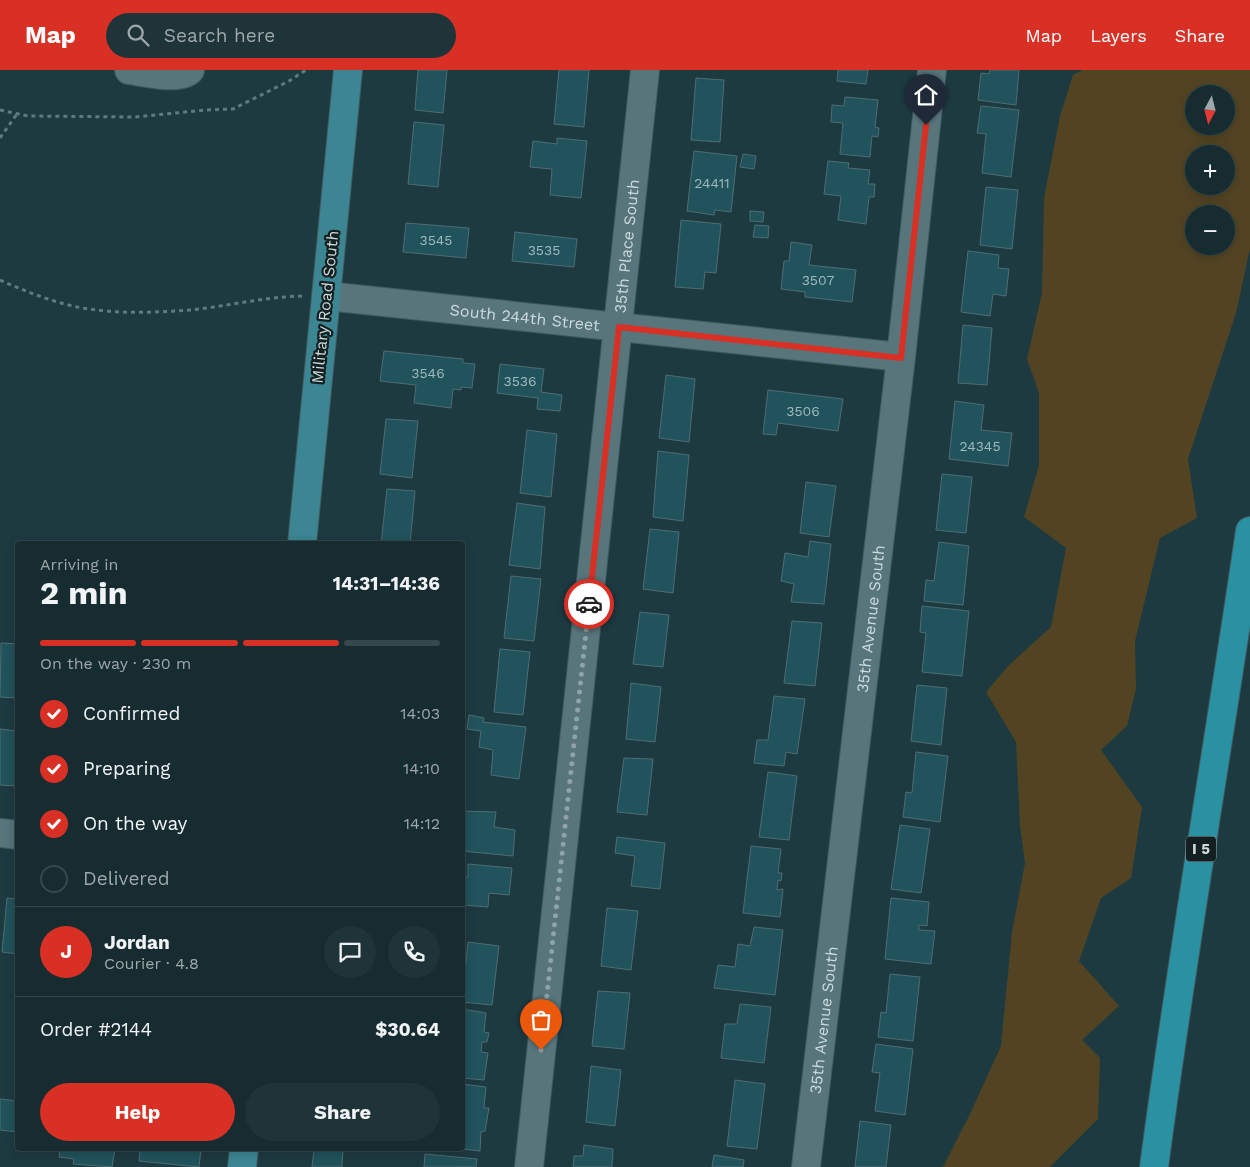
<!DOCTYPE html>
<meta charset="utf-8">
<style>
body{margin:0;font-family:"Work Sans",sans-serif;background:#1f3438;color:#f1f3f6;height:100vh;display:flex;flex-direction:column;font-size:19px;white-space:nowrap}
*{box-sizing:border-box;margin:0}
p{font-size:16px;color:#9ea7ab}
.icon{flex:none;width:28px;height:28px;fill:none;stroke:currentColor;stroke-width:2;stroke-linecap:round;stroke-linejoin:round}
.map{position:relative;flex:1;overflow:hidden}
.side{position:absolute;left:15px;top:471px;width:450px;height:610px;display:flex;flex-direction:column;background:#162c30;border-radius:5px;box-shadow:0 2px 12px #0003,0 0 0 1px #35484c}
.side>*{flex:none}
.needle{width:32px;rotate:187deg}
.buttons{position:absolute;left:1185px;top:15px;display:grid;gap:10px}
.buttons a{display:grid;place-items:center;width:50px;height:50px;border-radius:50%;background:#162c30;box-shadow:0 2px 12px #0003,0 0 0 1px #35484c;font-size:25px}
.pin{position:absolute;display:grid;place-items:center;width:42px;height:42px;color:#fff;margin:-51px -21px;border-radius:50% 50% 50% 0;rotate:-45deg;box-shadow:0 0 5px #0007}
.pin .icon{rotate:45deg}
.courier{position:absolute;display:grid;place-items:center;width:50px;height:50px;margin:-25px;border:4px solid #d93025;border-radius:50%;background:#fff;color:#222;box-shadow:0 1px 6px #0007}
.head em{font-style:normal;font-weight:700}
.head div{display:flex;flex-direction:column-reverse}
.head{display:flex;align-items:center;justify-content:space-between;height:85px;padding:0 25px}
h1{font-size:32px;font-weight:700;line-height:38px}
.bar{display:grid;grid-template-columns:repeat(4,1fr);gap:8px 5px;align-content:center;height:60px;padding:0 25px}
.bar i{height:6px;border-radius:4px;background:#35484c}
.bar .active{background:#d93025}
.bar p{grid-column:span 4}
.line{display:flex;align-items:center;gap:12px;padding:0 25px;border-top:1px solid #35484c}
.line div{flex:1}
.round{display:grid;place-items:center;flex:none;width:52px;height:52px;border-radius:26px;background:#1f3438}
ol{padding:0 25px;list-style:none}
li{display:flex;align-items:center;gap:15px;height:55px}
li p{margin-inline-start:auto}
li .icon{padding:5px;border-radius:50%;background:#d93025;color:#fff;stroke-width:4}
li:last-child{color:#9ea7ab}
li i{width:28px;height:28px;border:2px solid #35484c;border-radius:50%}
.primary-button{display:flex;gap:10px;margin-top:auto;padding:10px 25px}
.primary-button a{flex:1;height:58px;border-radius:30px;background:#d93025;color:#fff;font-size:20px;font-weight:700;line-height:58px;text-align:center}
.primary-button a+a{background:#1f3438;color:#f1f3f6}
header{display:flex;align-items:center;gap:30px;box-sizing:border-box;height:70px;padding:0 25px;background:#d93025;color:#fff}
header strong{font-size:24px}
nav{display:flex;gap:28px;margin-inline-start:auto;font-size:18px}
.search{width:350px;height:45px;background:#1f3438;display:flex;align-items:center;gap:12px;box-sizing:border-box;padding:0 18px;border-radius:28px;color:#9ea7ab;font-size:19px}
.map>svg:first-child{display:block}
.green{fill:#524423;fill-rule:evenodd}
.building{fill:#21535c;stroke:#4f6d73}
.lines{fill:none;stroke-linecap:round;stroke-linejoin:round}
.minor-casing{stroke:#40595d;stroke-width:30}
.major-casing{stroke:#40595d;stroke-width:30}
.highway-casing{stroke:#40595d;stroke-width:30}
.path{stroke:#627a7f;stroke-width:3;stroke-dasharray:4 4;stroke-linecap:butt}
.minor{stroke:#57757b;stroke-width:28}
.major{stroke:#3c8693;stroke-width:28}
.highway{stroke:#2a91a3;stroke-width:28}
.done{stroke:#8ea3a7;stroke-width:5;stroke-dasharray:0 9}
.route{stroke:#d93025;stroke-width:6}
.labels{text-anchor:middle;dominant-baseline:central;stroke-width:4.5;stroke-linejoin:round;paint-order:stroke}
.number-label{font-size:14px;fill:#a0b9be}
.shield{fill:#131f21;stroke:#94a3a5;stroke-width:1}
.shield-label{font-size:15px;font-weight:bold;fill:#cbdbde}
.street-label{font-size:16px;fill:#cbdbde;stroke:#131f21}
</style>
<header>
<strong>Map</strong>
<div class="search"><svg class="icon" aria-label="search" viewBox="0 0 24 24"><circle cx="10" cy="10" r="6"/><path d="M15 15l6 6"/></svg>Search here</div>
<nav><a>Map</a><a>Layers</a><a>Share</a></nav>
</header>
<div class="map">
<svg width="1250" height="1097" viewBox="0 0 1250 1097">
<rect width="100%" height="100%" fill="#1d3a40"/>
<path class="green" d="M1083,0H1250V178L1236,243L1188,389L1197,448L1160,468L1135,571L1136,619L1127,656L1101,680L1142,737L1131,808L1101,828L1079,891L1119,936L1082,970L1100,988L1098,1049L1050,1097H943L970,1044L1001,976L1012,862L1025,793L1020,755L1016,672L986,622L1009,595L1051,557L1066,478L1024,447L1039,395V323L1027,289L1042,223L1044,128L1060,46L1073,5ZM1194,24H1226V56H1194ZM1194,84H1226V116H1194ZM1194,144H1226V176H1194Z"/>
<path class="building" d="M418,0H447L443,43L415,40Z
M559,0H589L584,57L554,54Z
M838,0H868L866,14L837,11Z
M990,0H1019L1016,35L978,30L981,3L989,4Z
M696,8L724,10L720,72L691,70Z
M845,27L878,30L875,57L879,58L878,67L872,66L870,87L840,84L843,53L831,52L832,35L844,36Z
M981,36L1019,40L1011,107L982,103L986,64L977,63Z
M414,52L444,55L438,117L408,114Z
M557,68L587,71L581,128L550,125L552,99L530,97L533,71L557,74Z
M694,81L737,86L731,142L715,140L714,145L687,141Z
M743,84L756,86L754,99L740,97Z
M828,91L849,93L848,98L870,100L868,114H875L874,127H869L866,154L838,150L841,126L824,124Z
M986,117L1018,120L1012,179L980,175Z
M750,141L764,142L763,152L750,151Z
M681,150L721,154L716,203L705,202L703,219L675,217Z
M406,153L469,158L466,188L403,182Z
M755,155L769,156L768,168L753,167Z
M515,162L577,169L574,197L512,191Z
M791,172L812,175L809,195L856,200L852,232L805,227V222L781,219L784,191H789Z
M968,181L999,185L998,198L1009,199L1006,226L993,224L990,246L961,242Z
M963,255L992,258L987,315L958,313Z
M384,281L463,289V293L475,294L472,318L461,317V320L453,319L451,338L414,333L416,315L380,311Z
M500,294L544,299L541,322L562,325L560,341L537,339L538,328L497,323Z
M666,305L695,309L689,372L659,368Z
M768,320L843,329L838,361L778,353L776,365L763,364Z
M955,331L984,335L981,360L1012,363L1008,396L949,389Z
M386,349L418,351L412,408L380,404Z
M527,360L557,364L551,427L520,423Z
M658,381L689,385L683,451L653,447Z
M942,404L972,407L966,463L936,460Z
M806,412L836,416L829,467L800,463Z
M387,419L415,421L410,474H381Z
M517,433L545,437L540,499L509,495Z
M650,459L679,462L673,523L643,519Z
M810,471L831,474L824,534L791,532L794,514L781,511L785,483L808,487Z
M939,472L969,476L963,535L924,531L926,510L934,511Z
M511,506L541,509L534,571L504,568Z
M922,536L969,541L962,606L922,602L926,563L920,562Z
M640,542L669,545L663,597L633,594Z
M792,551L822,553L815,616L784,613Z
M1,573L18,574V628L0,627Z
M500,579L530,582L523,645L494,642Z
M631,613L661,617L655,672L626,669Z
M917,615L947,618L941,675L911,671Z
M774,626L805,629L797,684L786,682L784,696L754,693L757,670H768Z
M469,645L484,648L483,652L526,657L519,709L491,705L493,680L479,677L481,661L467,659Z
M0,659L18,661V716L0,715Z
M916,682L948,686L940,752L903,747L906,722L912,723Z
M624,688L653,689L647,745L617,742Z
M768,702L797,706L789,770L759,767Z
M462,741L496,742L494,757L515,760L513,786L462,781Z
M900,755L930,759L921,823L891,819Z
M617,767L665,773L660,819L631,816L635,786L615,783Z
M751,776L781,779L778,803H782L781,811L778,810L777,820L783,819L780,847L743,843Z
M468,794L512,798L509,825L489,823L488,837L462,835V807H468Z
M7,828L18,829V884L2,882Z
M891,828L929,832L927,856L919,855V860L935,861L931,894L885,889Z
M607,838L638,841L631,900L601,896Z
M754,857L783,860L775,925L714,918L718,895L735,897L738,874L750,876Z
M468,872L499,876L492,935L462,932Z
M890,904L920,907L913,971L878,967L881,942L886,943Z
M598,921L630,923L624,979L592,976Z
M740,934L771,937L764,993L721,988L725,954H737Z
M462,939L486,943L484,962L489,963L487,972H482L481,982L488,983L484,1010L462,1008Z
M876,974L913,979L905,1045L875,1041L880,1003L872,1002Z
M591,996L621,1000L615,1056L586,1052Z
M735,1010L765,1014L757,1079L727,1076Z
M462,1014L486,1017L484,1038H489L485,1061L481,1062L480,1081L462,1079Z
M0,1029L18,1031V1062L0,1060Z
M860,1051L891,1055L886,1097H855Z
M584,1075L613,1079L612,1097H573L574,1086H583Z
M60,1079H115L112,1097L73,1094L74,1089L59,1087Z
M140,1079H201L199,1097L139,1091Z
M314,1079H343L342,1097H312Z
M425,1084L477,1089L476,1097H424Z
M714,1085L744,1090L743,1097H712Z"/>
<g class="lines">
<g class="minor-casing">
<g id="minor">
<path d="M129,0C143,2 181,11 190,0"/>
<path id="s1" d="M327,226L901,287"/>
<path d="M0,763L18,765"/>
<path id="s2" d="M529,1097L645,0"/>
<path id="s3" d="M806,1097L901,287L932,0"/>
</g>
</g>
<g class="major-casing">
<path id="major" d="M302,474L348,0
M242,1097L244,1079"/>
</g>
<g class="highway-casing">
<path id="highway" d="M1154,1097C1182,884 1219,673 1250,461"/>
</g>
<path class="path" d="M0,40L28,46L135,47L206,40L233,39L289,11L306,0
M0,68L17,44
M0,210C20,219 40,227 61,233C102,245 149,243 191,240C228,236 264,227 302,226"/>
<use href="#minor" class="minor"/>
<use href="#major" class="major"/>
<use href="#highway" class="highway"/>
</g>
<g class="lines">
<path class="done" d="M541,980L589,534"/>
<path class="route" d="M589,534L619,257L901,288L926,55"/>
</g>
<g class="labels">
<g class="number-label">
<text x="712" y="113">24411</text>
<text x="436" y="170">3545</text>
<text x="544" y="180">3535</text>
<text x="818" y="210">3507</text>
<text x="428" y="303">3546</text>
<text x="520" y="311">3536</text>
<text x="803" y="341">3506</text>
<text x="980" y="376">24345</text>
</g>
<rect class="shield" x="1186" y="766.5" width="30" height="25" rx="4"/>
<g class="shield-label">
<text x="1201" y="779">I 5</text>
</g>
<g class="street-label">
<text stroke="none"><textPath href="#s2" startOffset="926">35th Place South</textPath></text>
<text transform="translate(325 237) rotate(-84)">Military Road South</text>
<text stroke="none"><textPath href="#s1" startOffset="199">South 244th Street</textPath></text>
<text stroke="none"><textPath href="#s3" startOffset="552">35th Avenue South</textPath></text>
<text stroke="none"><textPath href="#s3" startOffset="148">35th Avenue South</textPath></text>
</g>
</g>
</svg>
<div class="buttons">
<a><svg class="needle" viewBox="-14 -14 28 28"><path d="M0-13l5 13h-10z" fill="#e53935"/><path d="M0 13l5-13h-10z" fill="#9ea7ab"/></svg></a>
<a>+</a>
<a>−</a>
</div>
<div class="pin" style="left:541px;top:980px;background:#ea580c"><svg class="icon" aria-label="bag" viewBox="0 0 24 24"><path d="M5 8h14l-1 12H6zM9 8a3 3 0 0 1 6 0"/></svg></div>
<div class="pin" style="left:926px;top:55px;background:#1f2937"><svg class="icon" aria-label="home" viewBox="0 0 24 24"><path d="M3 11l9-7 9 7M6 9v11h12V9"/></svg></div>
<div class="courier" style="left:589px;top:534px"><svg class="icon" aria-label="car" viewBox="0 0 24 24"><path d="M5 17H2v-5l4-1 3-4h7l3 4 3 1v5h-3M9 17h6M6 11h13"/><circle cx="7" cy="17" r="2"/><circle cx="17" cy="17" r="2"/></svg></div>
<section class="side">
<div class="head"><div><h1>2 min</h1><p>Arriving in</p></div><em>14:31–14:36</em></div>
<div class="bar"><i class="active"></i><i class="active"></i><i class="active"></i><i></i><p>On the way · 230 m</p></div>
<ol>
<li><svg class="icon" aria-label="check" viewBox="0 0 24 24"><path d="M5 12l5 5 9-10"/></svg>Confirmed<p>14:03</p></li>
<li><svg class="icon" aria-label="check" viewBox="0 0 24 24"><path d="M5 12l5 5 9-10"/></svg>Preparing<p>14:10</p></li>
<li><svg class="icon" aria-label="check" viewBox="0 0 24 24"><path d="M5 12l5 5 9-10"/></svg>On the way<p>14:12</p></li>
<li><i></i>Delivered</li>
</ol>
<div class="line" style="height:90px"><b class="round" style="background:#d93025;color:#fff">J</b><div><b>Jordan</b><p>Courier · 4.8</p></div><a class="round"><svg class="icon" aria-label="chat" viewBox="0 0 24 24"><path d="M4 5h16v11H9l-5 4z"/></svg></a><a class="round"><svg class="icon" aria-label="phone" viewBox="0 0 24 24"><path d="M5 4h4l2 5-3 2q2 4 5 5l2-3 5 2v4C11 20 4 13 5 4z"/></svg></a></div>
<div class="line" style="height:65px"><div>Order #2144</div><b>$30.64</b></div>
<div class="primary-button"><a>Help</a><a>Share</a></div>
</section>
</div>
